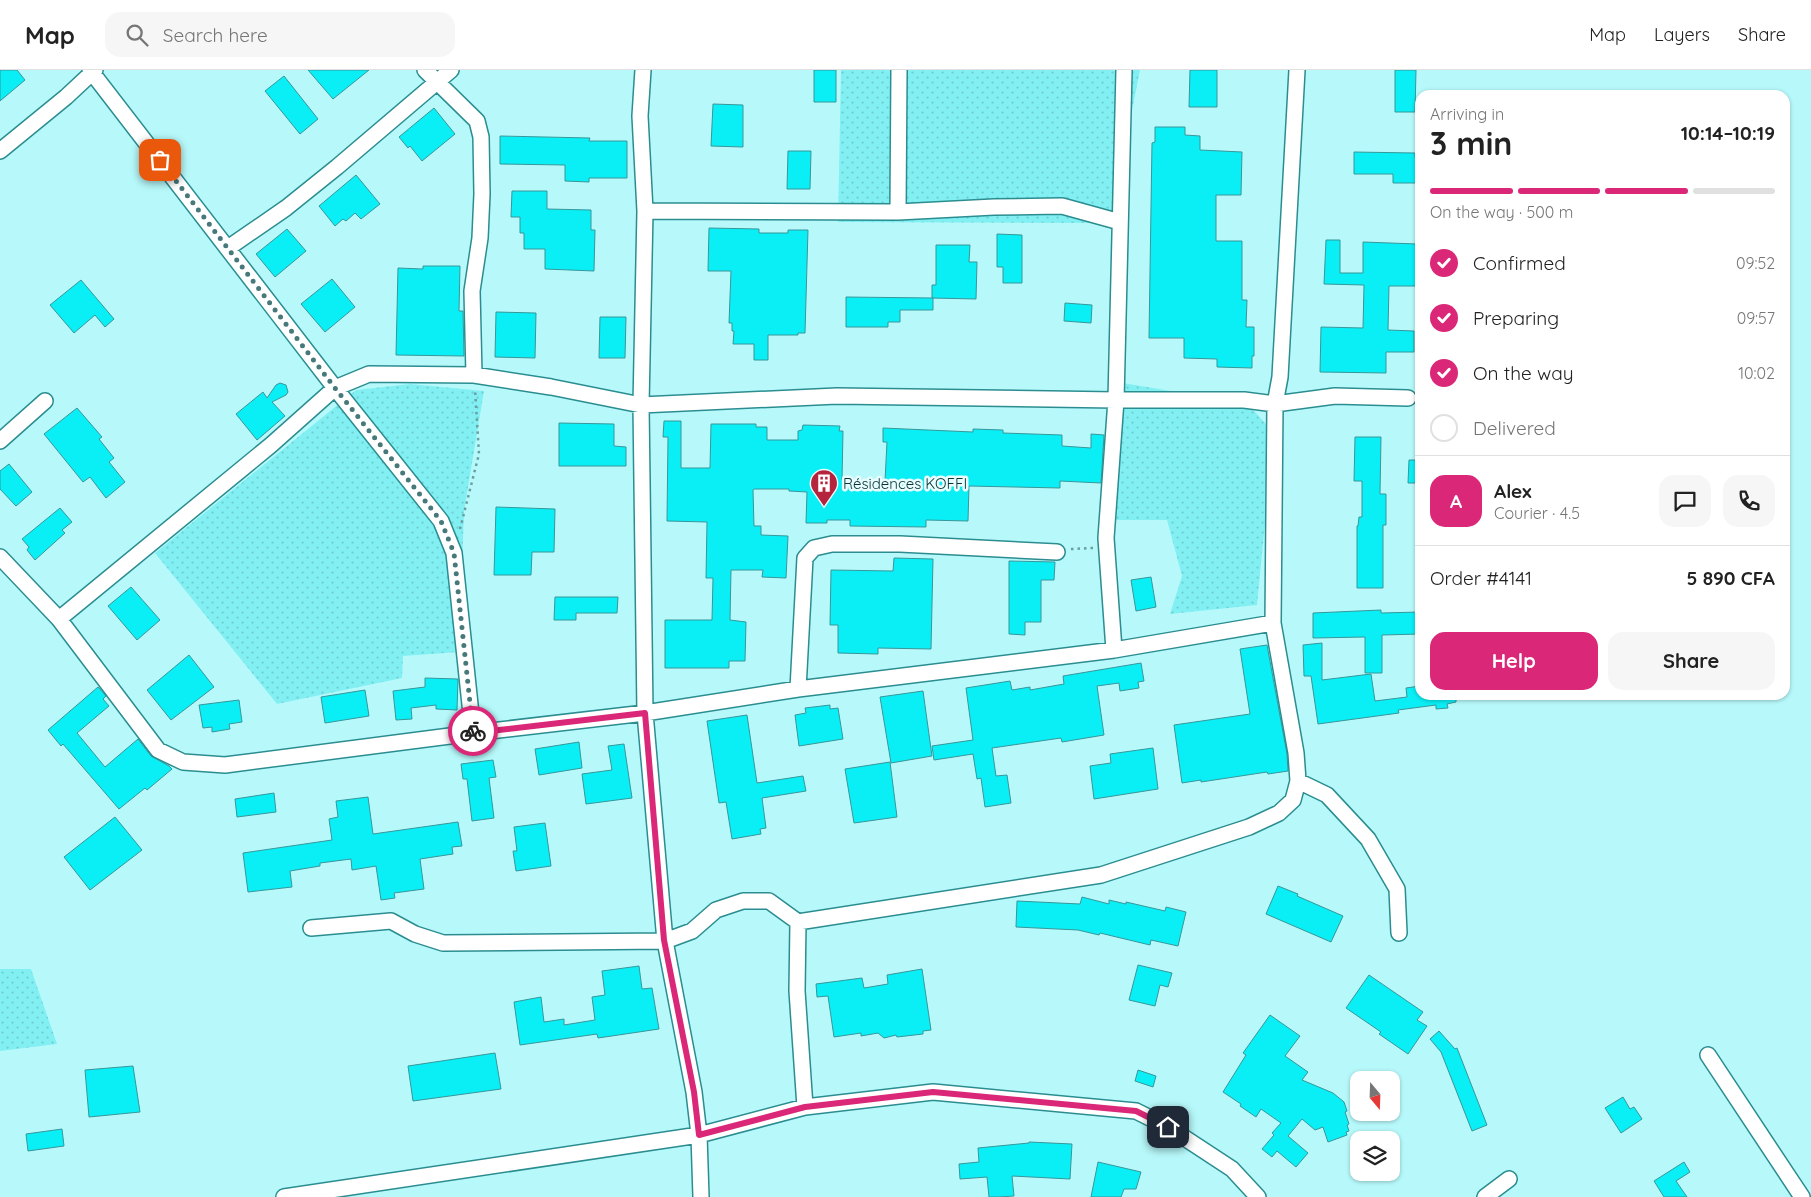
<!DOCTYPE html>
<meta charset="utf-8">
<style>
body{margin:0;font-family:Quicksand,sans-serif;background:#f6f6f6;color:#222;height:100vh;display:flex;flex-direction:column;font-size:19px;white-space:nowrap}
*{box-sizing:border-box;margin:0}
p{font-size:16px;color:#767676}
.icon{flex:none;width:28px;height:28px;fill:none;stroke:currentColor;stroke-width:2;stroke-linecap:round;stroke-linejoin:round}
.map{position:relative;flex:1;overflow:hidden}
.details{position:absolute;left:1415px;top:20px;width:375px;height:610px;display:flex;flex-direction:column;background:#fff;border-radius:15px;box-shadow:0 1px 4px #0004}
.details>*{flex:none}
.needle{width:32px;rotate:161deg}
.buttons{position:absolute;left:1350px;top:1001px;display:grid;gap:10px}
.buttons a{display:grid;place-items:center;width:50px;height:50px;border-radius:10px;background:#fff;box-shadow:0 1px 4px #0004;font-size:25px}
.pin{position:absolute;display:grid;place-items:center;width:42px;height:42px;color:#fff;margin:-21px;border-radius:10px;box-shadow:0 2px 8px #0006}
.courier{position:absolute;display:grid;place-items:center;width:50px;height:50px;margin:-25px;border:4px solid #db2777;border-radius:50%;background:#fff;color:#222;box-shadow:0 1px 6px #0007}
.headline em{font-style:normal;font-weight:700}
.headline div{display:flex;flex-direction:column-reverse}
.headline{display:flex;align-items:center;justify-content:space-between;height:85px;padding:0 15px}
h1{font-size:32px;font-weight:700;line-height:38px}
.bar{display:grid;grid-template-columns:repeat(4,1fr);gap:8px 5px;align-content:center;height:60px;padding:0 15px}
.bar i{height:6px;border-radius:4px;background:#e0e0e0}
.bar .active{background:#db2777}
.bar p{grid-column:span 4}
.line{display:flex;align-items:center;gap:12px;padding:0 15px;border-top:1px solid #e0e0e0}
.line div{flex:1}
.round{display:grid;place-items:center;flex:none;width:52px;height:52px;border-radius:15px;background:#f6f6f6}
ol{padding:0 15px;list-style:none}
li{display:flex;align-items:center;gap:15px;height:55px}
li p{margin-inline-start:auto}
li .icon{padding:5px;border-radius:50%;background:#db2777;color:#fff;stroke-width:4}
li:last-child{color:#767676}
li i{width:28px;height:28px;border:2px solid #e0e0e0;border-radius:50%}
.button{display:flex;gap:10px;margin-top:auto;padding:10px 15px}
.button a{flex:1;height:58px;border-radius:15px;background:#db2777;color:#fff;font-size:20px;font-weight:700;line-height:58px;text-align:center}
.button a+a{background:#f6f6f6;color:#222}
header{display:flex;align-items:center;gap:30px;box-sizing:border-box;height:70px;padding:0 25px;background:#fff;border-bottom:1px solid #e0e0e0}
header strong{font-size:24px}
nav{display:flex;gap:28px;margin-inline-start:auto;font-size:18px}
.search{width:350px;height:45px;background:#f6f6f6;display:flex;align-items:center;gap:12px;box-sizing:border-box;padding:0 18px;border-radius:15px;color:#767676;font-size:19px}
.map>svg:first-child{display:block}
.grass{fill:url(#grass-dots)}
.building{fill:#09eff5;stroke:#37979a}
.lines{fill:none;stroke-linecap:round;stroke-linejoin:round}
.minor-casing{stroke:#2b8d90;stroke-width:18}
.path{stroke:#689fa0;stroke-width:2.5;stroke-dasharray:2.5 4;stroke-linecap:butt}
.minor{stroke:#fff;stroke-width:15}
.done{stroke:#47787a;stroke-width:5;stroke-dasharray:0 9}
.route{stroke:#db2777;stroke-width:6}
.labels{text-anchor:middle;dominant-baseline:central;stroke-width:5;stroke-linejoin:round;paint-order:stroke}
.poi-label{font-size:15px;fill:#0a3334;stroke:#e8fdfe;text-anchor:start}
</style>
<header>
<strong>Map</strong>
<div class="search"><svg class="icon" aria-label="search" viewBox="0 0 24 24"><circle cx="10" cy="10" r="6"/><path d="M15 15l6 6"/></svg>Search here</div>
<nav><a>Map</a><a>Layers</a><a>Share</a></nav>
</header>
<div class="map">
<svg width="1811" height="1127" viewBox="0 0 1811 1127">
<defs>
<pattern id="grass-dots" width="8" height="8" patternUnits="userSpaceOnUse" patternTransform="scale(1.25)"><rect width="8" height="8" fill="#82f0f3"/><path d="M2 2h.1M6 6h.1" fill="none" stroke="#6fced1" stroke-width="1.8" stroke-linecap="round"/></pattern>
</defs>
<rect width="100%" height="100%" fill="#b7f9fb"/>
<path class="grass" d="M841,0H1140L1124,81L1121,153L838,152Z
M1117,312L1248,334L1274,363L1257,535L1170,544L1182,506L1167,450H1112Z
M410,314L484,321L464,441L459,582L403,586L402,608L277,634L155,483L356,320Z
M0,899H31L57,974L0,981Z"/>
<path class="building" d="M0,0H17L25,10L0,31Z
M308,0H369L333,29Z
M814,0H836V32H814Z
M1190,0H1217V37H1189Z
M1395,0H1416L1415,42H1395Z
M284,6L318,49L300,64L265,21Z
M713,34L743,35V77L711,76Z
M434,38L455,64L422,91L410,76L408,78L399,67Z
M1155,57H1185V65L1200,66V80L1242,82L1241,125H1216V171H1242V230H1247L1246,257H1254V286H1252V298L1217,297V289L1184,288V268H1149L1152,73L1155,72Z
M500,66L590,68L589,71H627V108H589V112L565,111V95L500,94Z
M788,81H811L810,119H787Z
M1354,82L1415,83V87H1419L1420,113H1393V104H1354Z
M356,105L380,134L361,149L355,143L346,151L343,149L335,156L319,136Z
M512,121H547V139L591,140V160H595L594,201L545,199V179H524V163H520V147H511Z
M709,158L759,159V163H788V160H808L805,263H798V265H768V290H754V274H733L734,261H732V253H729L731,201H708Z
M287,159L306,181L275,207L256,184Z
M997,164L1022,165V213H1003V197H997Z
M1326,170H1340V203H1363V172L1417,174L1416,216H1389L1388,260L1414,261V282H1386V303L1320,302L1321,257L1363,258L1364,215L1324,214Z
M936,175H970L969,192H977L976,229L932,228V215H936Z
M423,196H460L459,241H463L464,286L396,285L398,198L423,199Z
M332,209L355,237L325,262L301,234Z
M81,210L114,249L105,257L95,245L74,263L50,235Z
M846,227L933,228V240H900V252H888V257H846Z
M1065,233L1092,235L1091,253L1064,251Z
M496,242L536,243L535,288L495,287Z
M600,247H626L625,288H599Z
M280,313L286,315L288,322L286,325L272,332L285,346L257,370L236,344L263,322L267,328L276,315Z
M77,338L102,367L99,369L114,388L109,392L125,412L106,428L90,407L83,412L44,364Z
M664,351H681V398H710L711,354H756V357H767V370H798V361L802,360L803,355L840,356L839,361H843L842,410L885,411L887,372H883V358L973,362V359L1003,360V363L1062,365V376L1091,378V364L1104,365L1101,413L1060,411V418L969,416L968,451L926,450V457L850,456V450H827V453H806L807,422L789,421V419H754L753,420L754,456H761V465L788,466L786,508L762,507L763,500H731L730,550L746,552L745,591H729V598H665V550H712L713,508H706L707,452L667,451L668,367H663Z
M559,353L614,354V376L626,377V396H559Z
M1355,367H1381L1380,424H1386V455H1383V518H1357V456H1358L1359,447H1362V411H1354Z
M1409,390H1420V413H1408Z
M9,394L32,422L16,436L0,419V401Z
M496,437L555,439L554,482H532L531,505H494Z
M60,438L72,452L62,460L65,463L35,490L27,480L29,477L22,469Z
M894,488L933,489L931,579L878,578V584L838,583V555H830L831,500L893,501Z
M1009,491L1055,492L1054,510H1041V552H1025V565L1009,564Z
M1151,507L1156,537L1136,541L1131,510Z
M131,517L160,550L137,570L108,536Z
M555,527H618L617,543H576V550H554Z
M1381,540V543L1420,542V564L1382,565V603H1365V567L1313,568V543Z
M1322,573V610L1371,604L1375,631L1407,627L1406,618L1420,616V625H1456V632L1447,634L1448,638L1436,639V635L1398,640L1399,643L1318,654L1311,606H1304L1303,575Z
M1267,575L1287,684L1288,701L1268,704L1267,702L1201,712V710L1182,713L1174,655L1250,644L1240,579Z
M189,585L214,617L171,650L147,620Z
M1141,593L1144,611L1138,612L1139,618L1120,621L1119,613L1097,616L1104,665L1062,672L1061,668L992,678L996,706L1007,705L1011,733L985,737L981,708L977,709L973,684L934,690L932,676L973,670L966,618L1010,611L1012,620L1030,617V620L1064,614L1063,606Z
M425,608L458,609L457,640L436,639V635L411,638L412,649L396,650L393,621L425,617Z
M98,617L106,626L103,629L109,636L77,663L105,697L138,669L151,686L169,696L172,699L147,720L145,718L119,739L63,674L61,676L48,660Z
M365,620L369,646L325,653L321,627Z
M923,621L932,686L891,693L880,627Z
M239,630L242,652L229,654L230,659L212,662V657L203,658L199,635Z
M830,635V639L838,638L843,669L799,676L795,645L806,643L805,638Z
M747,645L757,713L803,706L806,721L762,728L766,758L760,759L761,764L732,769L726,732L719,733L707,651Z
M579,672L582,698L539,705L535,679Z
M624,674L632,728L586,734L582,704L612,700L608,676Z
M1153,678L1158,719L1094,729L1090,696L1111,693L1110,684Z
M493,690L496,707L489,708L494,748L472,751L467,709H463L461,694Z
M890,692L897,747L854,753L845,699Z
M274,723L276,742L237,747L235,729Z
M368,727L373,764L458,752L462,776L452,777L453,784L420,789L424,819L394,823L395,828L381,830L376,796L352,800L351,789L320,793V796L290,801L292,817L248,822L243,783L332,770L329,749L338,747L336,731Z
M115,747L142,780L90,820L64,787Z
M545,753L551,796L516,801L513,781H517L514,757Z
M1278,816L1298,824L1297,826L1343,846L1331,872L1266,844Z
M1082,827L1109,834V830L1126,834V832L1165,841L1166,837L1186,842L1178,876L1151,870L1150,875L1100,863L1099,865L1078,860L1016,857L1017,831L1080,834Z
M1138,895L1172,903L1168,917L1160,915L1155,936L1129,930Z
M639,896L642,919L652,918L659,959L598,968L597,964L520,975L514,932L541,927L544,952L564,949V955L595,950L592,927L605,925L602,901Z
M922,899L931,960L923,961V964L897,967L896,965L884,968L878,963L861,966V963L834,967L828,926L817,927L816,914L862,908L864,918L888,914L887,905Z
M1369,905L1423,942L1417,950L1427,956L1408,984L1379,964L1381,962L1346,938Z
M1270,945L1300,966L1285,986L1308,1002L1302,1010L1333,1023L1344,1032L1347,1041L1345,1042L1349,1054L1347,1055L1349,1061L1346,1062L1347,1065L1328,1072L1323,1057L1315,1060L1302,1049L1288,1066L1308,1083L1296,1097L1277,1081L1272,1087L1262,1079L1274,1065L1272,1063L1281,1053L1261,1039L1256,1047L1240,1036L1241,1034L1223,1022L1246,985L1243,983Z
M1439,961L1455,979L1457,978L1487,1055L1472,1061L1441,982L1430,969Z
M495,983L501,1019L413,1031L408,996Z
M133,996L140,1042L89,1047L85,1000Z
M1138,1000L1156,1006L1153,1017L1135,1011Z
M1623,1027L1630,1039L1634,1037L1642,1049L1621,1063L1605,1038Z
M62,1059L64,1076L28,1081L26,1064Z
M1029,1072L1072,1074L1070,1109L1012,1106L1014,1126L998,1127H989L987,1107L960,1109L959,1094L979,1092L978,1078L1029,1073Z
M1098,1092L1141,1102L1136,1119H1124L1121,1127H1091Z
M1684,1092L1690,1102L1676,1111L1687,1127H1664L1654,1111Z"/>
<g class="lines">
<g class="minor-casing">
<path id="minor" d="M90,0L335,318L441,451L454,483L473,663
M425,0L477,51L481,67L482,124L480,168L472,221L474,305
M643,0L640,46L645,141L641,335L645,643L665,871L694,1022L699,1065L701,1127
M1124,0L1116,330H1244L1275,334L1335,326L1408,328
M0,81L66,27L95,0
M645,141L898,142L994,137L1062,136L1120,152
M898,142L899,0
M228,178L286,138L337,97L451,0
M0,371L45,331
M0,487L59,549L271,375L335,318L369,304L474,305L551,317L641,335L837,326L1116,330L1106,468L1114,580
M59,549L158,680L183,692L225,695L473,663L645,643L798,619L1114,580L1273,553
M798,619L805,488L814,478L832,474H900L1057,482
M1298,711L1327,725L1368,769L1397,819L1399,863
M798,852L797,921L805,1037
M311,858L391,851L415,864L443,873L665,871L692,861L716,840L743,831H769L798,852L1101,805L1249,757L1279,743L1293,730L1298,711L1296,683L1273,553L1275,334L1280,307L1297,0
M1708,985L1802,1127
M284,1127L699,1065L805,1037L933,1022L1136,1041L1168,1057L1232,1099L1258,1127
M1485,1127L1509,1109"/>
</g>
<path class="path" d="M460,459L479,384L475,319
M1071,479L1093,478"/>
<use href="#minor" class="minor"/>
</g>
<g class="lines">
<path class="done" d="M160,90L335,318L441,451L454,483L473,661"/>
<path class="route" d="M473,661V663L645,643L664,870L694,1022L699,1065L805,1037L933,1022L1136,1041L1168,1057"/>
</g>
<defs>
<g id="building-pin" transform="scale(1.4375)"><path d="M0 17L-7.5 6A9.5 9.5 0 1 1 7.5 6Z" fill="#b5233c" stroke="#e8fdfe"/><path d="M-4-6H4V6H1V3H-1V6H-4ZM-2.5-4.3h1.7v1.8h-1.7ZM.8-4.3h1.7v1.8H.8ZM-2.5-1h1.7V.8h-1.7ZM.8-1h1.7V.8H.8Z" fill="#fff"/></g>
</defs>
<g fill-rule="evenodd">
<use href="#building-pin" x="824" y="413"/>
</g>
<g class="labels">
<g class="poi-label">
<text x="843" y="413">Résidences KOFFI</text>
</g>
</g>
</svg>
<div class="buttons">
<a><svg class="needle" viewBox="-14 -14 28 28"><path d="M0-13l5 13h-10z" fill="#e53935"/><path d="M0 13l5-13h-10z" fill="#767676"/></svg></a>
<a><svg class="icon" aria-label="layers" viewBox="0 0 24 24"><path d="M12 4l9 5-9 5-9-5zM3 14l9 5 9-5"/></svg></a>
</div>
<div class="pin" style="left:160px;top:90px;background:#ea580c"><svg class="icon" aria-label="bag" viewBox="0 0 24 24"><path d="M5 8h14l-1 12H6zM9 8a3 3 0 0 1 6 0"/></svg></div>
<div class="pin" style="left:1168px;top:1057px;background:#1f2937"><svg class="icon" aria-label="home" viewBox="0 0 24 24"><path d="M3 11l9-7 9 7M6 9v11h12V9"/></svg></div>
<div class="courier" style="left:473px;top:661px"><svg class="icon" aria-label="bike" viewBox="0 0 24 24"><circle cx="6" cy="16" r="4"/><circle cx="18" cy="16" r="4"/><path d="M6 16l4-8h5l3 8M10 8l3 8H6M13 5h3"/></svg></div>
<section class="details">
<div class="headline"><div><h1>3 min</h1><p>Arriving in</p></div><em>10:14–10:19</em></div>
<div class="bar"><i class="active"></i><i class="active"></i><i class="active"></i><i></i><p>On the way · 500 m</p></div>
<ol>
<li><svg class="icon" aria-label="check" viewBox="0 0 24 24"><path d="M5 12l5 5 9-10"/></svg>Confirmed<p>09:52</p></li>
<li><svg class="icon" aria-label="check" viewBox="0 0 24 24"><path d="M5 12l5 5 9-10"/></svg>Preparing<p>09:57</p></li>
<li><svg class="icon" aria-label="check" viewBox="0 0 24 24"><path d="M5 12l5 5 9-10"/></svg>On the way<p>10:02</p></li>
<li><i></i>Delivered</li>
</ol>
<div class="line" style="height:90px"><b class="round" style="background:#db2777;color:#fff">A</b><div><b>Alex</b><p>Courier · 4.5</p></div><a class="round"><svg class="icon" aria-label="chat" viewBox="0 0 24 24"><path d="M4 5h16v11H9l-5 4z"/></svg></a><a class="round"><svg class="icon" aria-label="phone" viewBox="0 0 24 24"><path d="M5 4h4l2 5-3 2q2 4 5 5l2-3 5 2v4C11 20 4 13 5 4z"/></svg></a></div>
<div class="line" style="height:65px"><div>Order #4141</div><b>5 890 CFA</b></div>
<div class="button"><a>Help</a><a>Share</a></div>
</section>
</div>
